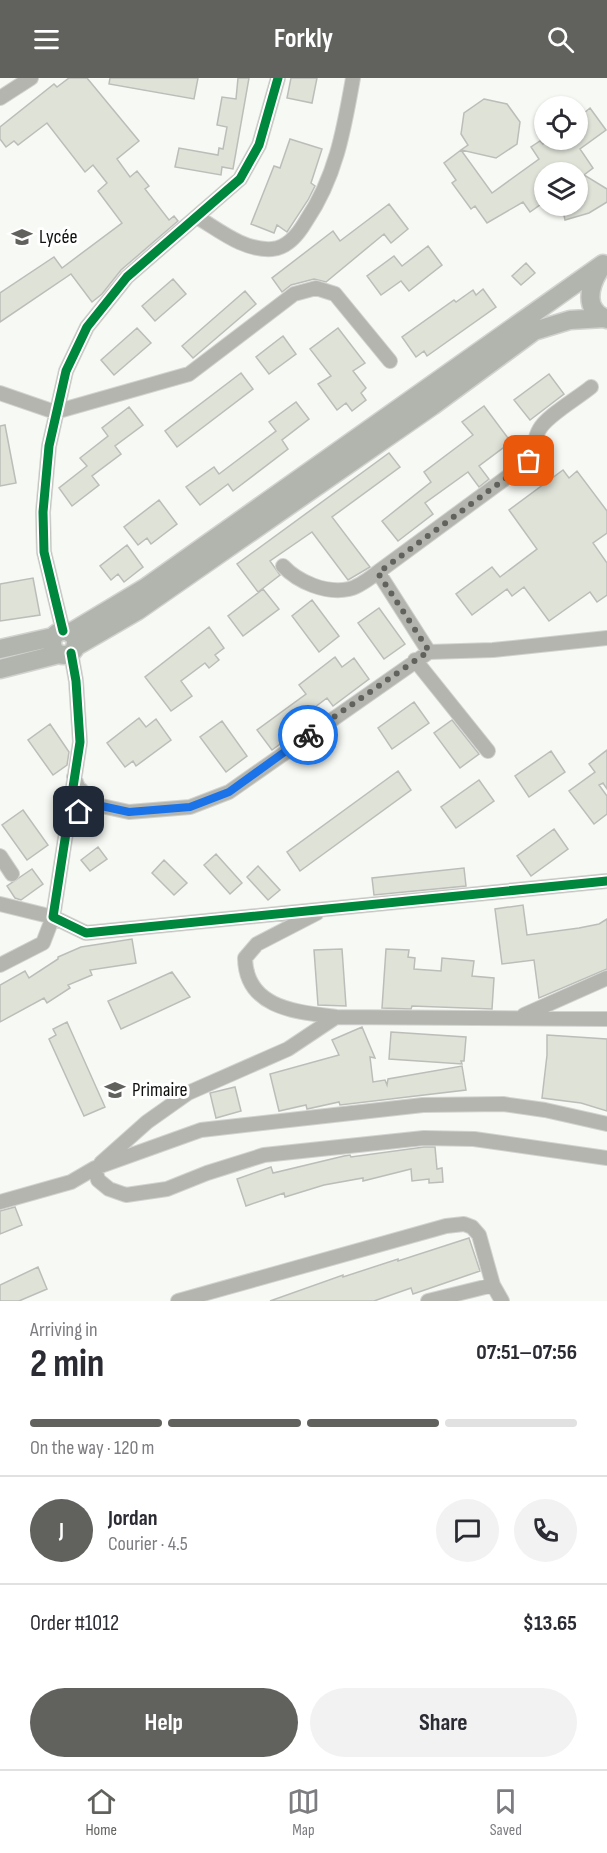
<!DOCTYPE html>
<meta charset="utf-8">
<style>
body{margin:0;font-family:"Sofia Sans Condensed",sans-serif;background:#f2f2f3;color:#2b2b33;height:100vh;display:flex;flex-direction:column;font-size:22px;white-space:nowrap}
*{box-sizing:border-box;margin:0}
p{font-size:20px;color:#7c7c81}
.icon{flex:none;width:33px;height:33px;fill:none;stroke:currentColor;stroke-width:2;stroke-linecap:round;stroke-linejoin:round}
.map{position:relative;height:1223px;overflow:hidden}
.details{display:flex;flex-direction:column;background:#fff;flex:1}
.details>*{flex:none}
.fabs{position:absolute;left:534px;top:18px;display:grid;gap:12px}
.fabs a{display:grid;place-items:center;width:54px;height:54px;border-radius:50%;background:#fff;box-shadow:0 2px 4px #0004;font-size:30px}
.pin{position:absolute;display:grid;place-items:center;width:51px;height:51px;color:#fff;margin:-26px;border-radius:12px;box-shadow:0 3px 9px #0006}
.courier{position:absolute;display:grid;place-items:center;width:60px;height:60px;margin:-30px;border:4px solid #1a73e8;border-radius:50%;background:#fff;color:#222;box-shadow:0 2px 8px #0007}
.headline em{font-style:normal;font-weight:700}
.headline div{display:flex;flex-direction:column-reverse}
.headline{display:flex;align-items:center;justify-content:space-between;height:102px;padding:0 30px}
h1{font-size:39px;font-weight:700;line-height:45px}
.bar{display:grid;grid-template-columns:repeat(4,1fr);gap:9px 6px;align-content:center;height:72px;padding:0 30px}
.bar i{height:8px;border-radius:4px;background:#e1e1e2}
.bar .current{background:#61625e}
.bar p{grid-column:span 4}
.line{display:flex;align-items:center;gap:15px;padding:0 30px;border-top:2px solid #e1e1e2}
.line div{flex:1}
.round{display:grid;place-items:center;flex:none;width:63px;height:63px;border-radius:32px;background:#f2f2f3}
.primary-button{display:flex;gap:12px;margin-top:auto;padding:12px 30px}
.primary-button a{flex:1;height:69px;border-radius:36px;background:#61625e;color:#fff;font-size:24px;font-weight:700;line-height:69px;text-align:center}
.primary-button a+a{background:#f2f2f3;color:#2b2b33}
header{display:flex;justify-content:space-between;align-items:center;height:78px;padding:0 30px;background:#61625e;color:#fff;font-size:27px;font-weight:700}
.menu{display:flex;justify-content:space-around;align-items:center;height:84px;border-top:2px solid #e1e1e2;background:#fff;font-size:16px;color:#7c7c81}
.menu a{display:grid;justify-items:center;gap:3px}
.menu .current{color:#61625e}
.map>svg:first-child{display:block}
.building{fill:#dee2d7;stroke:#bcbdb9;stroke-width:1.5}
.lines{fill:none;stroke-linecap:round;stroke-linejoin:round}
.minor-casing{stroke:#d2d3d0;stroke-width:16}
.secondary-casing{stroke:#d2d3d0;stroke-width:21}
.minor{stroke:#b3b5ae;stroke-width:14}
.secondary{stroke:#b2b5ae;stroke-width:18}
.cycleway-casing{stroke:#fff;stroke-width:13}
.cycleway{stroke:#00873e;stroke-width:9}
.done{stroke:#61625e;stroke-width:6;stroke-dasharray:0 10.8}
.route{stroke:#1a73e8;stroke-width:8}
.labels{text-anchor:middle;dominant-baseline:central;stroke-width:6;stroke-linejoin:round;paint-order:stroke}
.poi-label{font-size:20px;fill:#10110e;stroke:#fff;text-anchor:start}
</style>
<header><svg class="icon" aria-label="menu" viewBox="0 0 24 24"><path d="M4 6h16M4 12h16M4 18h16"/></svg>Forkly<svg class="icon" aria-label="search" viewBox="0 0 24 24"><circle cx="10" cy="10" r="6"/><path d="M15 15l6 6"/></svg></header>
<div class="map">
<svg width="607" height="1223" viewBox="0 0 607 1223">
<rect width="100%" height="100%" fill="#f7f9f4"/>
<path class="building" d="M69,0H87L139,63L117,81L130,99L137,93L149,108L145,111L169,142L174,138L178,143L121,192L102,216L92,224L71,196L0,244V215L54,179L62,190L122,145L98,113L107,105L93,87L85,94L47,45L18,67L14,63L6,69L0,61V49L54,6L57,9Z
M110,0H198L194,21L109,6Z
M238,0H249L233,91L222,89L221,97L175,89L179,70L218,77L219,70L223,71L227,49L217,47L222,19L236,21Z
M291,0H317L312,25L287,20Z
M484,21L507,26L520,44L517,66L496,80L461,72L468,67L461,56L464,35Z
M590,30L606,52L580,71L593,90L584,97L607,111V124L589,135L565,142L562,128H578V94H544V124L530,134L523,124L487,145L475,128L471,131L452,105L456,102L444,85L461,72L492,115L539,81L531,69L540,63L543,66L549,62H578V40Z
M290,61L322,71L311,105L315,108L308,122L287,154L277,147L274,155L251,146L274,88L280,90Z
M389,126L408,151L391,165L384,156L326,204L314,201L291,207L282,214L272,200L333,153L340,163Z
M428,168L442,187L409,213L401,203L381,217L367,198L394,178L402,188Z
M526,185L535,195L521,207L512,198Z
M173,201L186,216L155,243L142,228Z
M483,211L496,229L427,278L424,273L416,279L402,259L454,222L456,224L473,212L476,217Z
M245,213L256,226L193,280L182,268Z
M137,250L151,265L114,297L101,282Z
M338,250L365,285L353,293L366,310L361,315L366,322L352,333L346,325L337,332L318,306L331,298L310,271Z
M283,258L296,276L269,296L256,279Z
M241,295L253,311L177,369L165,353Z
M549,296L564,316L530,342L514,322Z
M296,324L309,341L282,362L288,371L233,413L228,406L200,427L186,409L214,389L219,396L276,353L269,344Z
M484,328L511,364L479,388L489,401L479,409L468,394L425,425L433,436L398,463L382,443L431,404L424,394L473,357L462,344Z
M129,329L143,347L115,368L121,376L92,398L99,407L72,428L59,410L87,388L80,380L108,358L102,350Z
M5,347L16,405L0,408V348Z
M389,375L400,389L332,439L370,489L348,502L312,454L270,483L280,497L258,514L237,486Z
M563,392L569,400L577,393L607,433V455L593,465L607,485V517L597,524L590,514L549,543L524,509L512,518L507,511L472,537L456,516L492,489L500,499L537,471L509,432Z
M159,422L177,446L151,466L147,460L138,467L124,449Z
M127,467L143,489L124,504L118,496L111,502L100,488Z
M33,500L40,537L0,543V506Z
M263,511L279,531L243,558L228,538Z
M312,522L339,558L319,574L292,538Z
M379,530L405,566L384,581L358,545Z
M209,549L224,570L215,577L219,582L209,590L205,585L181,603L192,618L171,633L145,599Z
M335,579L342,589L354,580L369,601L333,628L327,620L302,639L307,646L272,672L257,652L306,616L299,607Z
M414,624L429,645L392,671L378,650Z
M139,640L146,649L156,641L171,662L136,688L133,683L125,689L107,665Z
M452,642L479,676L460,690L434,655Z
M222,643L247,678L226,694L200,659Z
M50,646L69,674L67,687L53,697L28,662Z
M607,672V711L603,705L599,707L607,718V736L594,746L569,713L595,694L589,686Z
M551,673L565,694L529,719L515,698Z
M398,693L411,712L300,793L287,774Z
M479,702L494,723L456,750L441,729Z
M23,732L48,767L27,782L2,747Z
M554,751L568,771L531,798L517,778Z
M98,769L107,781L90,793L81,782Z
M216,776L242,805L230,816L204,787Z
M164,782L187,805L174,817L152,795Z
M258,788L280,812L268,822L247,799Z
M464,790L466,808L374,817L372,800Z
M32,791L43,806L21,822L15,820L7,808Z
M523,827L527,857L579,850L599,846L607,841V891L539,920L534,882L502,886L495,831Z
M132,861L136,885L90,892L92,897L68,907L70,910L47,925L44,920L0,944V907L25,893L29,900L58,881V879L81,869Z
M342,871L346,928L318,927L314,872Z
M386,871L409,872L408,879L415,880L414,891L441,893L442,880L474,883L472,898L494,900L492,931L412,928L411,931L382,930Z
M172,894L190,919L121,951L108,923Z
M67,944L105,1029L84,1038L49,961L56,957L53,951Z
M362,949L375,980L370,979L373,1004L385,1002L387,1007L388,1001L462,988L466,1012L340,1027L339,1024L307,1031L306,1027L279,1033L270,996L339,977L332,962Z
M391,954L466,959L464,983H461L462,986L389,981Z
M547,957L607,961V1033L581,1025L542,1020L547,977Z
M235,1009L241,1033L216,1040L210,1015Z
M424,1069H435L437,1091L442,1090L443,1104L429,1105V1101L412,1103L411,1091L363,1103V1100L324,1107L285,1119L284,1115L246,1128L237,1101L271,1089L273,1095L344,1078L350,1077L351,1079Z
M15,1129L22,1147L0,1156V1133Z
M469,1160L480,1193L413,1216L411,1210L374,1223H270L343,1197V1199L398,1181V1183Z
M38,1189L47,1211L19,1223H0V1207Z"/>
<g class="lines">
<g class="minor-casing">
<path id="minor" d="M0,20L31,0
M197,139C219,152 244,173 272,171C287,170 299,155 306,143C336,99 344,51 353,0
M0,315L55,334L189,296L294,216L316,210L335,216L390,283
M283,488C298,504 326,516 349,511C359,509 370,500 378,494
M63,553L44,474L43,434L49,368L66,293L87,249L127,199L240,101L259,67L278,0
M429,574L378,494L529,383C536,373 533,362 539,352C546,338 578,320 591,309
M71,575L76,603L80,664L53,839L86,855L607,803
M415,582L488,673
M74,699L78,709L97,727L129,734L190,729L229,714L429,574L493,572L607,560
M67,741L97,727
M0,778L12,796
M0,826L53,839L43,865L0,887
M317,835L257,866L245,880C246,931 298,934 336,939
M524,937L607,900
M101,1085L147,1044L188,1015L288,971L336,939L607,941
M95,1090L98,1102L109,1111L126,1117L167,1111L207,1095L264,1077L424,1060L474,1061L607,1080
M0,1124L71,1104L95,1090L201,1052L423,1027L503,1026L545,1032L607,1046
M178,1223L446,1148L464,1146L472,1149L479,1157L493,1207L502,1223
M428,1223L493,1207"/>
</g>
<g class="secondary-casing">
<path id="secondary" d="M600,191C589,208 583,233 607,241
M52 565a12 12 0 1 1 24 0a12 12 0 1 1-24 0Z
M70,555L145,510L603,186
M75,569L137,533L432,328L534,253L570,242L604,240
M0,571L53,559
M0,591L59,576"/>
</g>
<use href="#minor" class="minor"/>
<use href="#secondary" class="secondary"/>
<g class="cycleway-casing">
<path id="cycleway" d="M63,553L44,474L43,434L49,368L66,293L87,249L127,199L240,101L259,67L278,0
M71,575L76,603L80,664L53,839L86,855L607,803"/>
</g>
<use href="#cycleway" class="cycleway"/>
</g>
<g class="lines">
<path class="done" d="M308,657L429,573L378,495L529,383"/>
<path class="route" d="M79,734L97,727L129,734L190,729L229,714L308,657"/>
</g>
<defs>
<g id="school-bare" transform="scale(1.62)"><path d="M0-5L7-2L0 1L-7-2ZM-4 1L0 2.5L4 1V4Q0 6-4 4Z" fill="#61625e" stroke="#fff" stroke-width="2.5" paint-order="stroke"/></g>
</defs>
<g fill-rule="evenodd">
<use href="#school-bare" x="22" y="159"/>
<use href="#school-bare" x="115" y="1012"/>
</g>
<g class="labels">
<g class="poi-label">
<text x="39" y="159">Lycée</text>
<text x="132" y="1012">Primaire</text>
</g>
</g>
</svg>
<div class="fabs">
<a><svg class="icon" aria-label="locate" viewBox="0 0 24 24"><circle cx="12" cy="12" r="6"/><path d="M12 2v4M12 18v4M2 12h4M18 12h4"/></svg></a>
<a><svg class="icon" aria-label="layers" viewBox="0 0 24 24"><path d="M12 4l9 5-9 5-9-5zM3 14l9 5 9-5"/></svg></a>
</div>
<div class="pin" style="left:529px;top:383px;background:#ea580c"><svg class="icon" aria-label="bag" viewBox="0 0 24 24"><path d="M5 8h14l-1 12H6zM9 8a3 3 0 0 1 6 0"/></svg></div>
<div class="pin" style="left:79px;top:734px;background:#1f2937"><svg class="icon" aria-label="home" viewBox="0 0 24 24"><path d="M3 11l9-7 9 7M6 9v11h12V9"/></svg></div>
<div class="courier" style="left:308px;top:657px"><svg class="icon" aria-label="bike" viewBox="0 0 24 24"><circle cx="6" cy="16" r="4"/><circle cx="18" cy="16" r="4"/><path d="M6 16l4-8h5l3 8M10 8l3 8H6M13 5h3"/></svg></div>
</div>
<section class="details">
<div class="headline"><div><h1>2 min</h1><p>Arriving in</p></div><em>07:51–07:56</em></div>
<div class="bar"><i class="current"></i><i class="current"></i><i class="current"></i><i></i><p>On the way · 120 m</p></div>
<div class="line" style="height:108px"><b class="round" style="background:#61625e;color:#fff">J</b><div><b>Jordan</b><p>Courier · 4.5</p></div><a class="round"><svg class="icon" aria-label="chat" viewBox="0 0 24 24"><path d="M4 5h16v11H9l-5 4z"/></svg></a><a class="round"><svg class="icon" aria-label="phone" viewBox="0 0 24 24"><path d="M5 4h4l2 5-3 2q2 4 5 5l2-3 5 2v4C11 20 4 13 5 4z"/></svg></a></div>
<div class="line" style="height:78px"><div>Order #1012</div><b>$13.65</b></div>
<div class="primary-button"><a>Help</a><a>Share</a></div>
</section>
<nav class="menu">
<a class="current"><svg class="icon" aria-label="home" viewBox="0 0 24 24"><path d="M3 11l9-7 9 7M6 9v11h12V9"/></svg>Home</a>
<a><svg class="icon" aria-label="map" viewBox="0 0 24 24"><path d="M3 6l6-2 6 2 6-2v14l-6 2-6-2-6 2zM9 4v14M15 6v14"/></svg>Map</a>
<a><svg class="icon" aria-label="saved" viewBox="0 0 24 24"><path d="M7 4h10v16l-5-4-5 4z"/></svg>Saved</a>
</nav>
